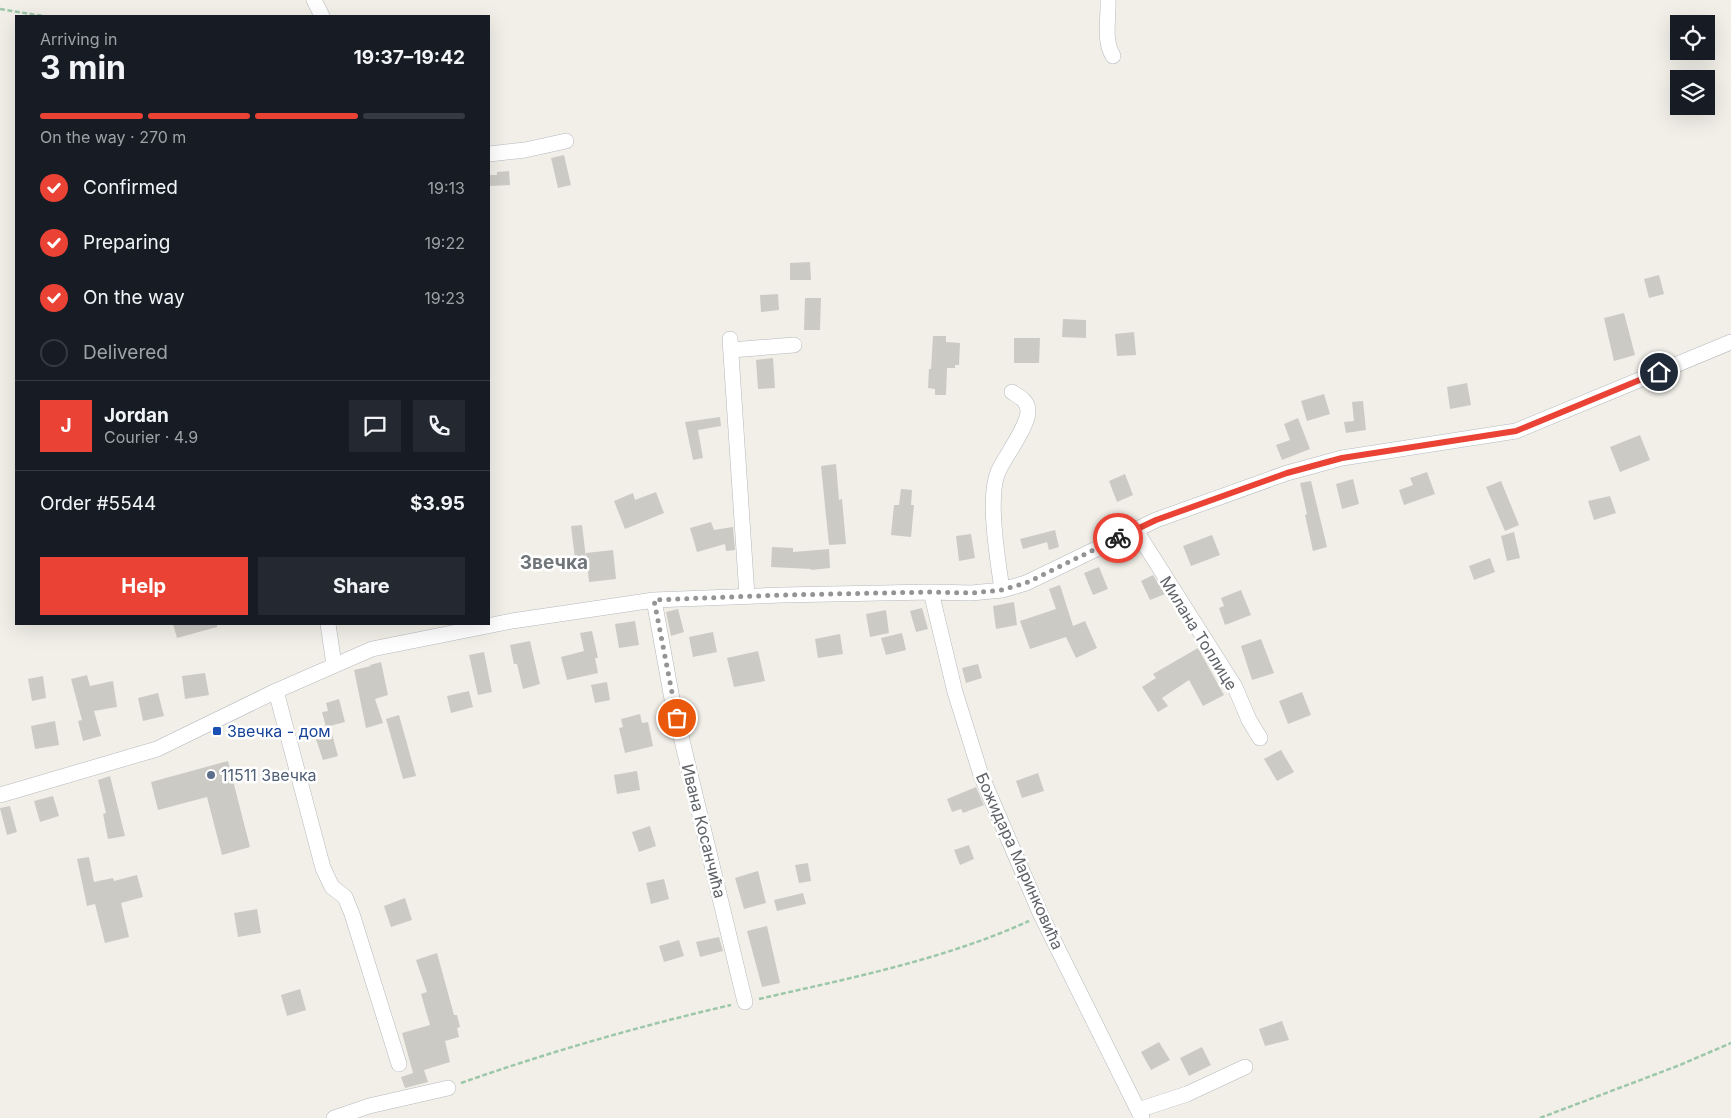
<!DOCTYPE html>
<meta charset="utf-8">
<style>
body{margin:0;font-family:Inter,sans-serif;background:#242831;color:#f1f3f6;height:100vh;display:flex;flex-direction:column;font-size:19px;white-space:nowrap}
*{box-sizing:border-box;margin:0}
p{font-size:16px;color:#9ea1a6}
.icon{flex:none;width:28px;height:28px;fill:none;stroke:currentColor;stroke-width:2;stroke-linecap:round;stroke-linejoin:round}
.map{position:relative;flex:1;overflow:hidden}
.panel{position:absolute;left:15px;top:15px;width:475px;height:610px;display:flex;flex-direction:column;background:#171b24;border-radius:0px;box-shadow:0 5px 20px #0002}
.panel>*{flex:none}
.tools{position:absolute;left:1670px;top:15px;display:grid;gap:10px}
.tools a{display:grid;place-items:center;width:45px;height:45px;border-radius:0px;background:#171b24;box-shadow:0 5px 20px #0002;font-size:25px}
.pin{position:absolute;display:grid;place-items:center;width:42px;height:42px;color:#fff;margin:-21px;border:2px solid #fff;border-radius:50%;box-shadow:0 1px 5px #0007}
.courier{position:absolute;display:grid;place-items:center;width:50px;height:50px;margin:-25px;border:4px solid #ea4335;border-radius:50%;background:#fff;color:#222;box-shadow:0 1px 6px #0007}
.summary em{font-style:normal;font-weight:700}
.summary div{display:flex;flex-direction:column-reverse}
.summary{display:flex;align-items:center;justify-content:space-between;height:85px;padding:0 25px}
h1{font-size:32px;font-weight:700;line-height:38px}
.bar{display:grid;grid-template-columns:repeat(4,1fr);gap:8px 5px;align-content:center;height:60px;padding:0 25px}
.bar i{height:6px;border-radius:4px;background:#363941}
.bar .active{background:#ea4335}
.bar p{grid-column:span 4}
.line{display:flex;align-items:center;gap:12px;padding:0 25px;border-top:1px solid #363941}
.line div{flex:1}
.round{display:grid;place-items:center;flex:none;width:52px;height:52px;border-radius:0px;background:#242831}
ol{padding:0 25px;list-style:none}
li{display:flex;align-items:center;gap:15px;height:55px}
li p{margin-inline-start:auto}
li .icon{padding:5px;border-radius:50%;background:#ea4335;color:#fff;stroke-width:4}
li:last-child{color:#9ea1a6}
li i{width:28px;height:28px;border:2px solid #363941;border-radius:50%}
.action{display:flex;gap:10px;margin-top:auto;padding:10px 25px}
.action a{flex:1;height:58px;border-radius:0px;background:#ea4335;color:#fff;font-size:20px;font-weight:700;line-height:58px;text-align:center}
.action a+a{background:#242831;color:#f1f3f6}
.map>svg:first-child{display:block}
.building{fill:#cccac5}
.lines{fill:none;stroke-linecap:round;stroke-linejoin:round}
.minor-casing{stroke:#b5b8bc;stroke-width:16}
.path{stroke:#9cc7a9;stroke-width:2.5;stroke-dasharray:5 2.5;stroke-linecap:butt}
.minor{stroke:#fff;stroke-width:15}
.done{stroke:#929495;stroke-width:5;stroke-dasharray:0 9}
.route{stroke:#ea4335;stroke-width:6}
.transit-dot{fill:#1a4fb4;stroke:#fff;stroke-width:2}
.service-dot{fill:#5c6f8a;stroke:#fff;stroke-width:2}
.labels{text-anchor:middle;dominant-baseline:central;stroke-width:5;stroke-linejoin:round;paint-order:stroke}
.street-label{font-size:16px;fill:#5f6368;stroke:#fff}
.transit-label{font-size:16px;fill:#164399;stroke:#fff;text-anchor:start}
.service-label{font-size:16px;fill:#4e5e75;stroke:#fff;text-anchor:start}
.quarter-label{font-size:19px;font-weight:bold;fill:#70757a;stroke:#fff}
</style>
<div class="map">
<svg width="1731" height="1118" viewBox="0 0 1731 1118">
<rect width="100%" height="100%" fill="#f1efe8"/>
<path class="building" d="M564,155L571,185L558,188L551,158Z
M509,171L510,185L490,186L489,175H497V172Z
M810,262L811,280H790V263Z
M1659,275L1664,294L1649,298L1644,279Z
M778,294L779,310L761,312L760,295Z
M805,298H821L820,330H804Z
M1624,313L1635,355L1614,361L1604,318Z
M1063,319L1086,320V338L1062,337Z
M1134,332L1136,355L1117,356L1115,334Z
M933,336H946V342L960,343L959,365H955V368H947L946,395H935V389L928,388L929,369H931Z
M1014,338H1040L1039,363H1014Z
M773,358L775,388L758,389L756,360Z
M1467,383L1471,405L1450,409L1447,387Z
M1324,394L1330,414L1307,421L1301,401Z
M1363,401L1366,430L1346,433L1344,422L1354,421L1352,402Z
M720,417L721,426L698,430L703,458L693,460L685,422Z
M1298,418L1310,449L1282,460L1276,445L1290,440L1284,424Z
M1640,435L1650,460L1620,472L1610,447Z
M836,464L839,500L842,499L846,544L829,545L821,466Z
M1427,472L1435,494L1404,505L1399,490L1413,485L1410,478Z
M1125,474L1133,495L1117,502L1109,481Z
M1353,479L1359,504L1342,509L1336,484Z
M1311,481L1327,547L1313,551L1305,515L1307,514L1300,483Z
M1501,481L1519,525L1505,531L1486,487Z
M901,489L912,490L911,505H914L911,537L891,535L894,505H899Z
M656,492L664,513L625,529L614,501L633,493L635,500Z
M1610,496L1616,513L1594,520L1588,501Z
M711,522L714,530L733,527L735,550L726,551L725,544L697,552L690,528Z
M582,525L586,558L575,559L571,526Z
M1055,530L1059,547L1049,550L1047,542L1023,549L1020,539Z
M1514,532L1520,558L1507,561L1501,536Z
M971,534L975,558L959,561L956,536Z
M1212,535L1220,555L1191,566L1183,546Z
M772,547L793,548V552L829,549L830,568L811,570V569L771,567Z
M613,550L616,579L589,582L586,553Z
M1490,558L1495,572L1474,580L1469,566Z
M1099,567L1108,589L1093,595L1084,573Z
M1153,575L1165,594L1150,600L1141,581Z
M1060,585L1073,626L1085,621L1097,648L1076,658L1066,637L1030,649L1020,621L1056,609L1049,589Z
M1241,590L1251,615L1225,625L1219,608L1224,606L1221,598Z
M1014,602L1017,625L996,629L993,606Z
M922,608L928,629L916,632L910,611Z
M678,609L684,632L671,636L666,612Z
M886,610L889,633L870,637L866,614Z
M635,621L639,645L619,648L615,624Z
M173,624H217V627L177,638Z
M592,631L598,658H595L598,673L567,680L561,657L584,651L580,633Z
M713,632L717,652L693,657L689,637Z
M902,633L906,650L886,655L881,638Z
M840,634L843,654L818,658L815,639Z
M1261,639L1274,673L1252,680L1241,646Z
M530,641L540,684L523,689L517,664H514L510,645Z
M1198,648L1224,695L1203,706L1189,680L1162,698L1168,706L1158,712L1142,687L1156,678L1153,674Z
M758,651L765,681L734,687L727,658Z
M484,652L492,692L478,695L469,655Z
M381,662L388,695L375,699L383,723L366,728L354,670L371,666L370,665Z
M978,664L982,678L966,683L962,668Z
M205,673L209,695L185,699L182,676Z
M87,675L90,686L113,681L117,707L94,711L101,736L83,741L78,721L82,720L71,679Z
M43,676L46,698L32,701L28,679Z
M607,682L610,700L595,703L591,685Z
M469,691L473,707L451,713L447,696Z
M1302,692L1311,715L1288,724L1279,701Z
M158,693L164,716L143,721L138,698Z
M339,699L345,722L326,727L322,712L328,711L326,703Z
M640,714L642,723L648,722L653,746L625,753L619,728L623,727L621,719Z
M399,715L416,776L403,779L386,719Z
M55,721L59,745L35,749L31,726Z
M332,734L338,756L323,760L316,739Z
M1281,750L1294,772L1277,781L1264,759Z
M228,761L250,847L222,855L207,797L158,810L151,782Z
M637,771L640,790L617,794L614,775Z
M1038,773L1044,791L1022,798L1016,781Z
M110,776L125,836L108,839L103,814L106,813L98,780Z
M976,787L984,805L963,813L961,809L952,812L947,799Z
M53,796L59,816L40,822L34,801Z
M10,806L17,832L7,835L0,808Z
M650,826L656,846L639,852L632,832Z
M969,845L974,859L960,865L954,850Z
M89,857L94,882L113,878L114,881L137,875L143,897L121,903L129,937L105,943L95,904L87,906L82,882L77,859Z
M808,863L811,881L799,883L795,865Z
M758,871L766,903L744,909L735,878Z
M664,879L669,899L651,904L646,883Z
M803,893L806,904L777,911L774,900Z
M405,898L412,920L391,927L384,906Z
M257,909L261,933L238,937L234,913Z
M767,926L780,983L762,987L747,931Z
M719,937L723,951L700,957L696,942Z
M679,940L684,956L664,962L659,946Z
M437,953L454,1015H457L460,1027L457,1028L459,1037L445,1041L450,1062L424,1070L428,1082L405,1088L401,1077L413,1073L402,1033L430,1025L421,994L427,992L416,960Z
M300,989L306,1010L287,1016L281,995Z
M1282,1021L1289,1040L1265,1046L1259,1029Z
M1159,1042L1170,1060L1151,1070L1141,1052Z
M1202,1047L1211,1065L1189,1076L1180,1058Z"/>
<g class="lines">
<g class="minor-casing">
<path id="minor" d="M314,0L322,16
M1108,0C1109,18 1103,40 1113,56
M489,154L525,150L566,141
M730,339L747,596
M731,350L794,345
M1135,529L1235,687L1249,720L1260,738
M1002,590C998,560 987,499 998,472C1005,456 1028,427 1028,411C1028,401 1020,397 1012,392
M931,592L955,692L981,775L1041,915L1142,1118
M654,600L672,699L745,1002
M328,624L334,665
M276,691L323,868L332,887L345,897L352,914L399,1064
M0,795L157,749L276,691L372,649L512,621L654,600L782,595L931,592L971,593L1002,590L1026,583L1156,520L1287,473L1342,458L1516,431L1731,342
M1138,1110L1187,1094L1245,1067
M334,1118L369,1106L448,1088"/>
</g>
<path class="path" d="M0,9L43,16
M759,999C850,978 943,960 1029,921
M461,1083C549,1052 640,1026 731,1005
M1540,1118L1680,1065L1731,1043"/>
<use href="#minor" class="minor"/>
</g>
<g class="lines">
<path class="done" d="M677,718L654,600L782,595L931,592L971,593L1002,590L1026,583L1118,538"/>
<path class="route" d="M1118,538L1156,520L1287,473L1342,458L1516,431L1659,372"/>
</g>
<rect class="transit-dot" x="212" y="726" width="10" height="10" rx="2.5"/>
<circle class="service-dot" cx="211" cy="775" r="5"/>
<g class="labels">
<g class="street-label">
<text transform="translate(1199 633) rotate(58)">Милана Топлице</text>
<text transform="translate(704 831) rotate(76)">Ивана Косанчића</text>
<text transform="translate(1020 861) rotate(66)">Божидара Маринковића</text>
</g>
<g class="transit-label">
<text x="227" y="731">Звечка - дом</text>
</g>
<g class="service-label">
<text x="221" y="775">11511 Звечка</text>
</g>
<g class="quarter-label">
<text x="554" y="562">Звечка</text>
</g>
</g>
</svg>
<div class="tools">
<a><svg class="icon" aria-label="locate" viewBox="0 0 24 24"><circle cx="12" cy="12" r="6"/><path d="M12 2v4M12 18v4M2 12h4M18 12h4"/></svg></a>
<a><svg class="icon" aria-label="layers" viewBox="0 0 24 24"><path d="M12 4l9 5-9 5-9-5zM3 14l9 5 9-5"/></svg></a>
</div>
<div class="pin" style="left:677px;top:718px;background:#ea580c"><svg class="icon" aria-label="bag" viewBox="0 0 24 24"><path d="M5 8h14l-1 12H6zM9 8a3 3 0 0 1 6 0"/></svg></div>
<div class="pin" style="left:1659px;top:372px;background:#1f2937"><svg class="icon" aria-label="home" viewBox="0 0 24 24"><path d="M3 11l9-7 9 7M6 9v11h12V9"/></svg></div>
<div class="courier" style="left:1118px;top:538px"><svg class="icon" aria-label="bike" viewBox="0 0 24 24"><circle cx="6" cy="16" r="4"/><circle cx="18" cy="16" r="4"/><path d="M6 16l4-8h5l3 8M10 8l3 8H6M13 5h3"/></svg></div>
<section class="panel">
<div class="summary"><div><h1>3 min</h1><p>Arriving in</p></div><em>19:37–19:42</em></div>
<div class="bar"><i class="active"></i><i class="active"></i><i class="active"></i><i></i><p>On the way · 270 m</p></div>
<ol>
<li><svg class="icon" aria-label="check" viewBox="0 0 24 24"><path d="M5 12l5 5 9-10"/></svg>Confirmed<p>19:13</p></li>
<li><svg class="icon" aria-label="check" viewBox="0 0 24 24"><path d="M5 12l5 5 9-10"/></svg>Preparing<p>19:22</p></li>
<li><svg class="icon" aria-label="check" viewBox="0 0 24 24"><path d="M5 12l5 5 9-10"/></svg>On the way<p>19:23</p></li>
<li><i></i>Delivered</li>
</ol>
<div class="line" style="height:90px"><b class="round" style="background:#ea4335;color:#fff">J</b><div><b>Jordan</b><p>Courier · 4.9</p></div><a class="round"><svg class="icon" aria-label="chat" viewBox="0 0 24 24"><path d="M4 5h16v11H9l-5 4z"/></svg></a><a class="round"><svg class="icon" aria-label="phone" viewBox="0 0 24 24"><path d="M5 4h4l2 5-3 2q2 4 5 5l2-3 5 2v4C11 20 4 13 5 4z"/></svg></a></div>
<div class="line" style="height:65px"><div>Order #5544</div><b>$3.95</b></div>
<div class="action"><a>Help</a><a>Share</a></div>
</section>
</div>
